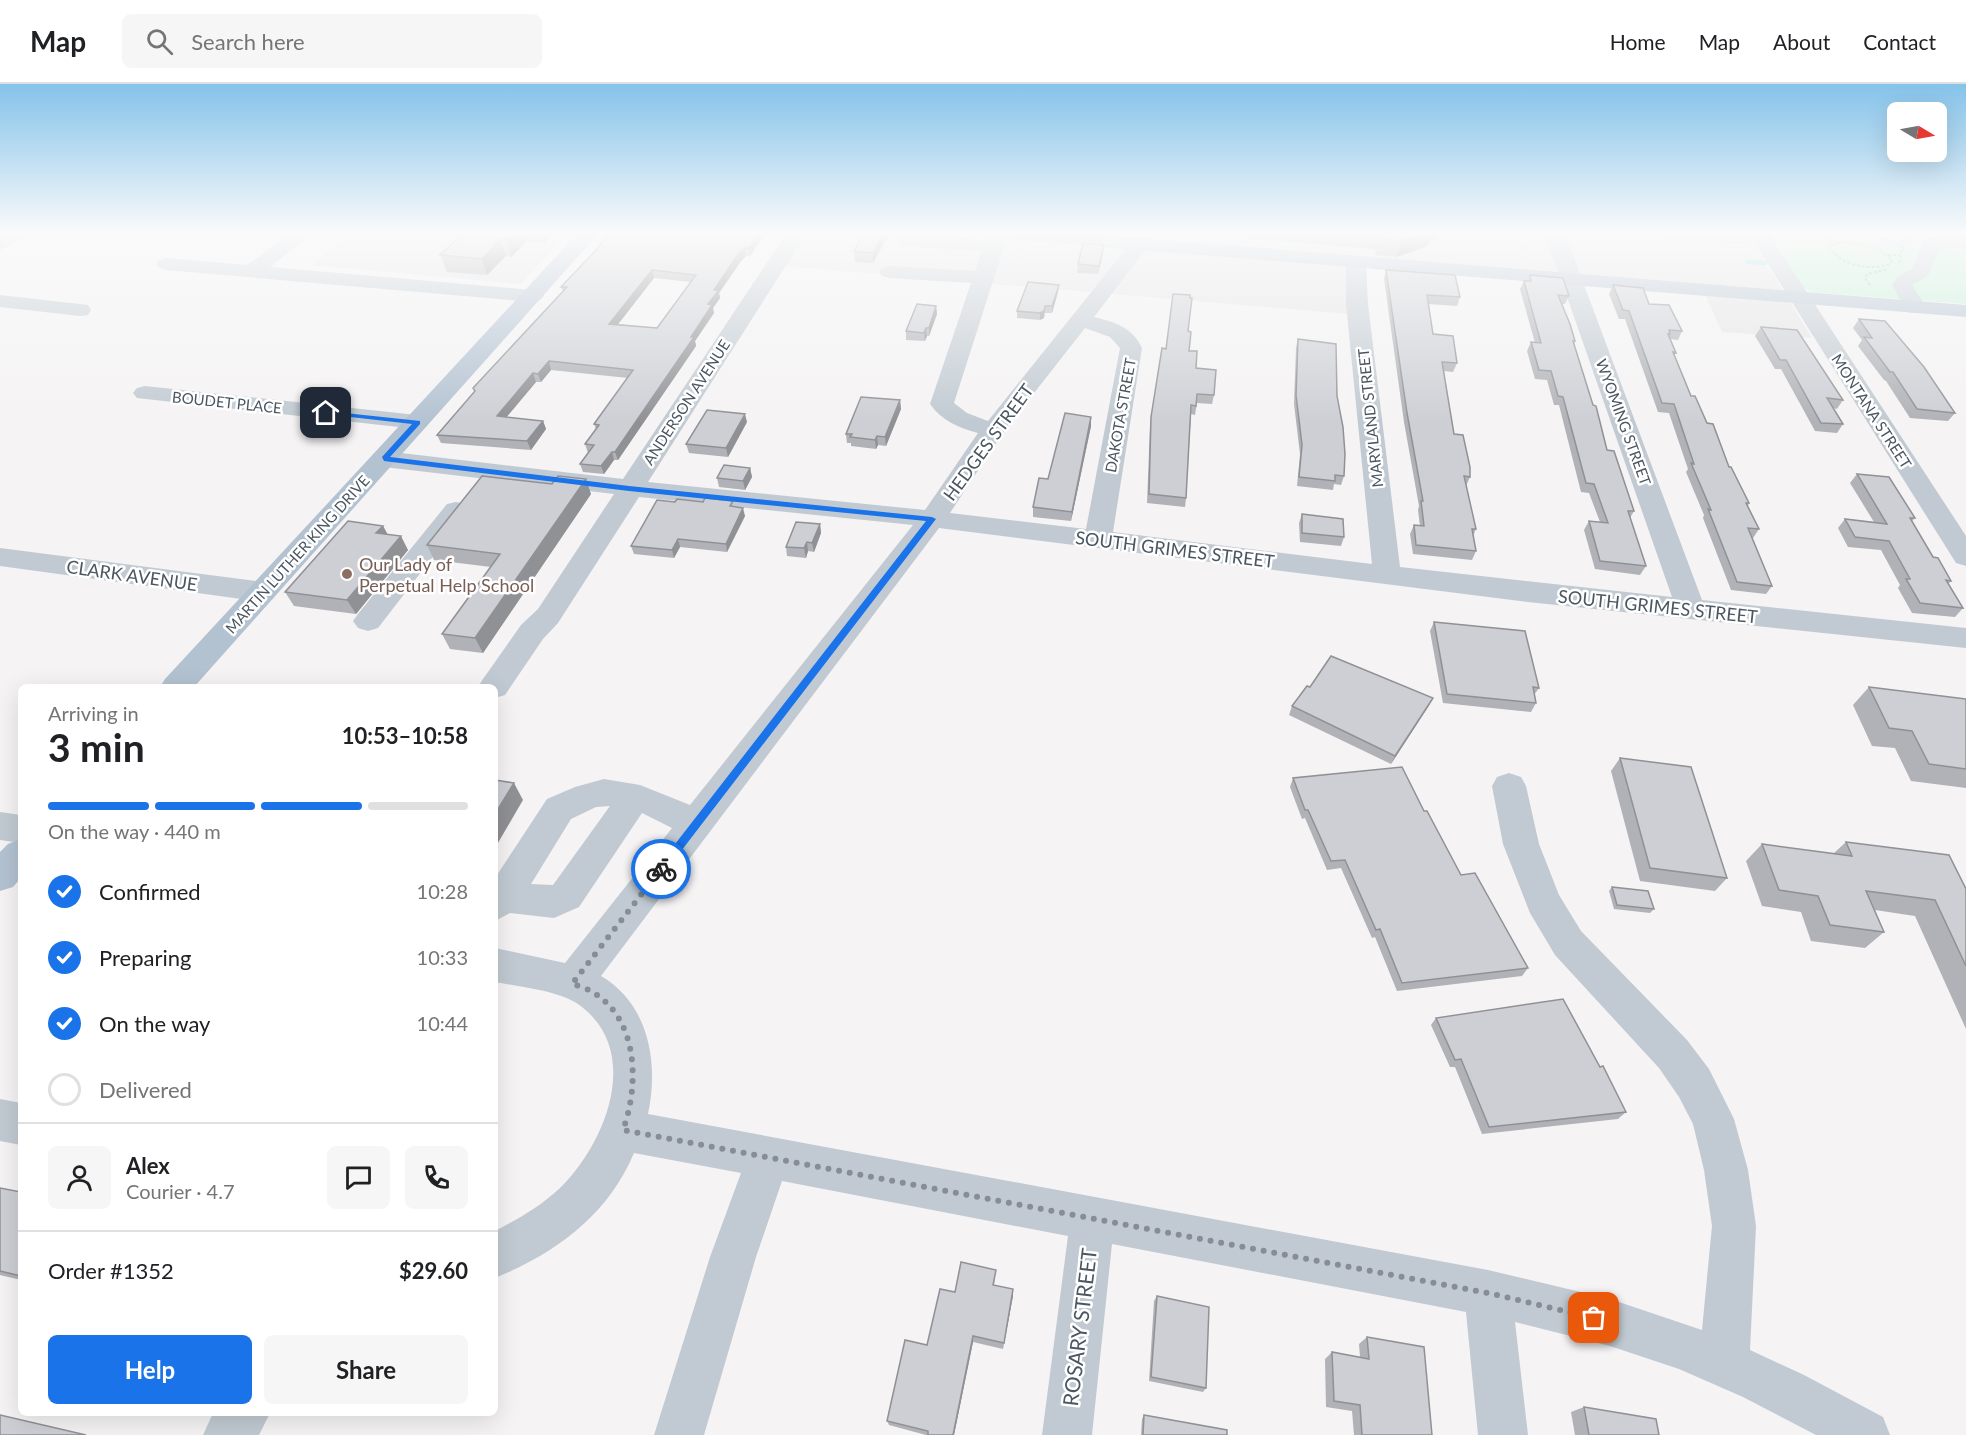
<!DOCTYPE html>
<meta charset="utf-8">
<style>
body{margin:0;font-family:Lato,sans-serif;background:#f6f6f6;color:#202124;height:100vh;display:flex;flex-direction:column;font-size:22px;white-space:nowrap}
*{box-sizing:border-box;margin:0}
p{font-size:20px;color:#757577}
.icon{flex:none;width:33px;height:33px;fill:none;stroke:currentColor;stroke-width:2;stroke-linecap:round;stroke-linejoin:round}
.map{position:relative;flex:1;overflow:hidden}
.side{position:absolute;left:18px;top:600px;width:480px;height:732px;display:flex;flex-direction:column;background:#fff;border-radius:9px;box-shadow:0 6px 24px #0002}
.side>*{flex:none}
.needle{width:39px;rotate:100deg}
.fabs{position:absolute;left:1887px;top:18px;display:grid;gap:12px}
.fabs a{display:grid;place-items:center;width:60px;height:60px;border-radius:9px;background:#fff;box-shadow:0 6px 24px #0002;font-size:30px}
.pin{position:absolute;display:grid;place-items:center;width:51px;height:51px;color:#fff;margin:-26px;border-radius:12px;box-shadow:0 3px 9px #0006}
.courier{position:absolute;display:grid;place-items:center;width:60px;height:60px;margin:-30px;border:4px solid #1a73e8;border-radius:50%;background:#fff;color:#222;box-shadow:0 2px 8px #0007}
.head em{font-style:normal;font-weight:700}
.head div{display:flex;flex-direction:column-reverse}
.head{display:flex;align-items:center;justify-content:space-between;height:102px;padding:0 30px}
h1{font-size:39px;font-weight:700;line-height:45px}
.bar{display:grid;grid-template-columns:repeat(4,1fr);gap:9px 6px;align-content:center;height:72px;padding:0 30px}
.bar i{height:8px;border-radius:4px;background:#e0e0e0}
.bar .selected{background:#1a73e8}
.bar p{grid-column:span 4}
.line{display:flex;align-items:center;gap:15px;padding:0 30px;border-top:2px solid #e0e0e0}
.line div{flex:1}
.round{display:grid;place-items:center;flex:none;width:63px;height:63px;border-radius:9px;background:#f6f6f6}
ol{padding:0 30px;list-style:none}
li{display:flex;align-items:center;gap:18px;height:66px}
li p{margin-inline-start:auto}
li .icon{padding:6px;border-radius:50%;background:#1a73e8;color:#fff;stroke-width:4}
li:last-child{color:#757577}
li i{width:33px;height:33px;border:3px solid #e0e0e0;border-radius:50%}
.cta{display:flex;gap:12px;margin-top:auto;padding:12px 30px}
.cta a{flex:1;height:69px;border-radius:9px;background:#1a73e8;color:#fff;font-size:24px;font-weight:700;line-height:69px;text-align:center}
.cta a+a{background:#f6f6f6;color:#202124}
header{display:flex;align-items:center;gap:36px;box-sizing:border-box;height:84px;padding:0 30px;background:#fff;border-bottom:2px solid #e0e0e0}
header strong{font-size:28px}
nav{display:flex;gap:33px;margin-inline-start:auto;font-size:21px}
.search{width:420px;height:54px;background:#f6f6f6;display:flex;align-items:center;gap:15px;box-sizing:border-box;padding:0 21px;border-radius:9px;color:#757577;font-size:22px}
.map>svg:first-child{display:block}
.education{fill:#e6e4e5}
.green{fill:#c3f1d5}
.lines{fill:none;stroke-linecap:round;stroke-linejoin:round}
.stream{stroke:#90daee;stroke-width:4.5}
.path{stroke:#7ad0a6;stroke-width:2;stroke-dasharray:3 2;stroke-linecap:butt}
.minor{fill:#c1cad2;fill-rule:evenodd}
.major{fill:#b3c2d1;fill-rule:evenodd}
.wall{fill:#b0b2b7;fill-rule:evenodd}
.shaded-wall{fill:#909195}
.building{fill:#cdcfd5;stroke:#909195;stroke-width:1.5;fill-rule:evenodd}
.route{fill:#1a73e8}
.done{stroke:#868d94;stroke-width:6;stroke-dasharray:0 10.8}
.education-dot{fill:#8d6e63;stroke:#fff;stroke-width:2}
.labels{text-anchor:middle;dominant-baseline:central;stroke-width:5;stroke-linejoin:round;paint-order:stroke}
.far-street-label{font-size:15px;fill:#4a5661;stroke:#fff}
.street-label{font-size:18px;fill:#4a5661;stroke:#fff}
.education-label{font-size:18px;fill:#785e54;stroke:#fff;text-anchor:start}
.near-street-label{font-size:21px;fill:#4a5661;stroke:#fff}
</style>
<header>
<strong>Map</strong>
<div class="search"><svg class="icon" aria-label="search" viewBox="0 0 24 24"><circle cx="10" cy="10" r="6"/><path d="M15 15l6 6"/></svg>Search here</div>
<nav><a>Home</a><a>Map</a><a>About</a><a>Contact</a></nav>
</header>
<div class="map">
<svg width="1966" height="1351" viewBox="0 0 1966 1351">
<rect width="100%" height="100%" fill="#f5f3f3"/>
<path class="education" d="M351,150H567L521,200L311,181Z
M805,150H1748L1812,254L1722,248L1700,200L1346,172L1350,230L783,182Z"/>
<path class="green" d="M1769,150H1959L1966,158V220L1811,208L1804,204Z"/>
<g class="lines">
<path class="stream" d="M1872,150L1903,163
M1748,178L1765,179"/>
<path class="path" d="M1448,150L1462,151
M1818,150L1836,159
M1842,158L1876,163L1892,176L1890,180C1869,187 1844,182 1830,165L1831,162Z
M1888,171H1902
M1899,179L1904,157L1911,151L1908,150
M1870,201L1865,194L1867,190L1888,185"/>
<path class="minor" d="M3,150H27L24,154L0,166V152Z
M290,150H312L270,183L533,206L540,208L544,212L540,216L533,218L166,186L159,184L156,180L159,176L166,174L247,181Z
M786,150H806L648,398L925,426L978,349C959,344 942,337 930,320L971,199L889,194L882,192L879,188L882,184L889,182L975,187L982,167L906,162L899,160L896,156L899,152L906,150L986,156L988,150H1008L954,319L967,329L988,337L1133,156H1147L1150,160L1094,233C1115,238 1132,243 1142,264L1113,448L1372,480L1346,220V178L1349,174H1363L1366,178L1368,220L1400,483L1672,513L1545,150H1565L1702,516L1966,544V564L1528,518L939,444L601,892C649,920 659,979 648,1030L1488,1186L1610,1215L1702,1246L1712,1142L1704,1086L1693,1040L1679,1013L1659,984L1555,871L1530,829L1503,760L1492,702L1497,693L1509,689L1521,693L1526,702L1539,760L1559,811L1581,847L1687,956L1709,985L1734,1035L1748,1086L1756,1142L1750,1266L1804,1291L1883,1333L1890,1351H1816L1743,1313L1679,1285L1610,1262L1515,1238L1528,1351H1478L1466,1228L1112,1160L1092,1351H1042L1068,1152L782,1097L756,1173L704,1351H654L710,1173L741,1089L634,1069C608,1131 556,1169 495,1194V1147C518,1135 541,1122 560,1104C605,1060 642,970 582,923C563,907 520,903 495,898V864L565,879L672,744L642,729L579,823L554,834L510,829L495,837V794L547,715L575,703L604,695L640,701L690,721L913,441L639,413L558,539L543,555L505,611L495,614V603H478L483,595L521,541L538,525L614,410L384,383L375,380L371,375L375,370L384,367L623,395ZM1085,244L1110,253L1120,264L1086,445L950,429L1002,350ZM610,722L553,801L531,800L571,735L596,723Z
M1659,150H1769L1966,452V482L1956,479L1756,161L1669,156L1662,154Z
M1932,152H1966V164H1940L1928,192L1912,201L1926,223L1923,228L1915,229L1907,228L1892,201L1897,193L1912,185L1925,154Z
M0,211L80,220L88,221L91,226L88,231L80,232L0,223Z
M145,302L417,331L426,333L429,338L426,343L417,345L137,314L133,309L137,304Z
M456,418L465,420L469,426L378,544L368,547L358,544L353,537L358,530L447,420Z
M0,464L263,498L273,501L277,508L273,515L263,518L0,482Z
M0,728L21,731V759L0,756Z
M0,1015L21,1019V1061L0,1057Z
M213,1329H270L259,1351H203Z"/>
<path class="major" d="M577,150H598L194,603H160L165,595Z
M1007,150H1089L1966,221V233L1017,156L1010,154Z
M21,755V794L13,803L0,807V768L8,760Z"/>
</g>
<path class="wall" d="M456,150H553L544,159L526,158L511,173L506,172L487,191L447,188L440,171L458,155Z
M765,150L750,172H746L741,177L719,209L720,214L713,224L714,229L695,257L696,262L618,376H614L604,390L583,388L580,380L588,369L585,360L596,345L594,340L628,294L551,286L541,298H536L506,333L543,337L546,345L531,366L441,359L437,351L563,208L561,203ZM654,194L691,198L657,244L618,240Z
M889,150L873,179L855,178L854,167Z
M1235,150H1439L1437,156H1430L1429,160L1420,165L1396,173L1376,171L1375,165L1243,154V151H1235Z
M1104,161L1103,169L1098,190L1077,189L1078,180Z
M1386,186L1460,213L1457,222L1428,220L1433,250L1457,279L1453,288L1444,287L1454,350L1470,393L1466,402L1476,445L1473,452L1476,467L1472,476L1413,470L1410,450L1414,441L1420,442L1418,426L1419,422L1404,338L1384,195Z
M1530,191L1569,212L1565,220H1561L1575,257L1574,260L1607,366L1634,427L1630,434L1646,482L1640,491L1595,485L1584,446L1589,437L1600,438L1589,409L1581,408L1559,321H1554L1547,296L1535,295L1527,267L1531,258L1535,259L1520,205L1524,197H1528Z
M1059,201L1058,208L1052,229H1045L1044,234L1040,236L1017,234V227Z
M1613,201L1649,220L1682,247L1678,256L1670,255L1676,269L1674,271L1691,312L1749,419L1748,422L1759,445L1753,454H1752L1772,502L1766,510L1731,506L1703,434L1704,431L1686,388L1688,385L1669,329L1658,328L1625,235H1619L1609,210Z
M936,222L937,230L929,252H927L925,257L906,256V247Z
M1859,235L1955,329L1948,337L1910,334L1886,297L1884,296L1858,262L1862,256L1853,244Z
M1761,243L1843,316L1837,325L1833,324L1843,340L1837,349L1815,347L1781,285H1775L1755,252Z
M1188,247L1189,267L1196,284L1214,311L1212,320L1197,319L1195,331L1191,330L1186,414L1185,423L1147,419L1150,342L1162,264L1166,265Z
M1298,255L1337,312L1344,392L1341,401L1334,400L1333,406L1297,402L1300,370L1294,320L1296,264Z
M900,316L901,325L886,362L878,361L876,365L851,362V359H847L846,350Z
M747,338L728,373L689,369L686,360Z
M1091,342L1071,437L1033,433V423Z
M750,384L752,393L745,406L719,403L717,394Z
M1857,390L1915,434L1912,437L1933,473L1951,497L1948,500L1963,524L1955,533L1912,529L1898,504L1900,501L1881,466L1848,463L1838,444L1845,435L1874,438L1850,399Z
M591,410L483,569L450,565L442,550L491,483L434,476L427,461Z
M735,423L745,432L727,468L680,463L674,474L634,470L631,462Z
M1302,430L1344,453L1341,462L1300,458L1299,439Z
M820,440L821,449L814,468L808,467L806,474L787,472L786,463Z
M383,442L388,451L408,466L356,530L294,522L285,508Z
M1434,538L1539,604L1534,611L1536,619L1531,628L1443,619L1430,547Z
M1869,603L1966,615V704L1911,697L1895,664L1872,662L1853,621Z
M1433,614L1428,623L1391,680L1289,631L1292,622Z
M1620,674L1727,794L1715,807L1640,797L1611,687Z
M1293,694L1424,727L1461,791L1528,884L1522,892L1397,907L1375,853L1372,854L1341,784L1327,786L1305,734L1302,735L1290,703Z
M1846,758L1966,805V945L1915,832L1875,826L1884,848L1865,864L1811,857L1801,828L1762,822L1746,777L1762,760L1833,770Z
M1612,803L1654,825L1650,829L1614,825L1609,807Z
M1436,934L1600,983L1626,1028L1618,1035L1482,1050L1455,983H1450L1431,941Z
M0,1104L21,1108V1196L0,1191Z
M996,1186L994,1201L1013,1212L1003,1265L973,1258L954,1351H926L889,1341L887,1337L955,1208Z
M1157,1212L1206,1304L1203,1308L1149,1297L1154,1217Z
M1367,1253L1432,1351H1354L1352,1327L1326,1323L1325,1275L1332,1268L1360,1273L1359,1260Z
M1584,1323L1659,1351H1575L1571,1328Z
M1144,1331L1227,1351H1141L1142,1335Z"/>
<path class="shaded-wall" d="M512,150H523L526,158L511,173L506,156Z
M541,150H553L544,159Z
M758,150H765L750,172L749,164Z
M883,150H889L873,179V169Z
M1422,150H1432L1429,160L1420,165L1396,173L1401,157Z
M500,156L506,172L487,191L482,175Z
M1104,161L1103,169L1098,190L1099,182Z
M745,164L746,172L741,177L719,209L720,214L713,224L714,229L695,257L696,262L618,376L615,368L691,253L708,220L714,206L739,169Z
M652,186L654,194L612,248L609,240Z
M1059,201L1058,208L1052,229V222Z
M936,222L937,230L929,252V244Z
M1045,222L1044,234L1040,236V229Z
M926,244L927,252L925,257L924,249Z
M549,277L551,286L541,298L538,290Z
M533,289L536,298L500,341L497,332Z
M900,316L901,325L886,362L885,353Z
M745,330L747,338L728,373L726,364Z
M1091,333V342L1071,437L1072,428Z
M543,337L546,345L531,366L527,357Z
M877,352L878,361L876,365L875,356Z
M612,368L614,376L604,390L601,382Z
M750,384L752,393L745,406L743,397Z
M586,395L591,410L483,569L475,554Z
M743,424L745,432L727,468L726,460Z
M820,440L821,449L814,468L812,459Z
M383,442L390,455L376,449Z
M401,452L408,466L356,530L347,516Z
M678,455L680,463L674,474L672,466Z
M807,458L808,467L806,474L804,464Z
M1433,614L1428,623L1391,680L1395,672Z
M514,699L523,716L495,764V730Z
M1013,1205V1212L1003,1265Z
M973,1252V1258L954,1351H953Z"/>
<path class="building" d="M456,150H512L506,156H500L482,175L440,171L462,151Z
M608,150H758L749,164H745L739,169L714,206H719L708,220L712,221L691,253H694L615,368H612L601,382L580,380L594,361L585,360L599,341L594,340L633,286L549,277L538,290L533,289L497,332L543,337L527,357L437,351L475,307L473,304L567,203H561L596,166ZM652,186L696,191L657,244L609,240Z
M863,150H883L873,169L854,167Z
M1379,150H1422L1401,157L1380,155Z
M1083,159L1104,161L1099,182L1078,180Z
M1386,186L1455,191L1460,213L1427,211L1433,250L1453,252L1457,279L1442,278L1454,350L1463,351L1470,383V393L1464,392L1476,445H1472L1476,467L1416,461L1414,441L1424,442L1421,417H1423L1407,329Z
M1530,191L1563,194L1569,212L1558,211L1570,240L1575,257H1573L1593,321L1596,322L1607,366L1614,367L1634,427H1628L1646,482L1600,477L1589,437L1608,439L1594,400L1586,399L1563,313L1558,312L1551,287L1539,286L1531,258L1541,259L1524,197H1531Z
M1028,198L1059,201L1052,222H1045L1044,227L1040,229L1017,227Z
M1613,201L1643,204L1649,220L1669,221L1682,247L1669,246L1670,250H1668L1676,269L1673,268L1691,312H1695L1707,339L1713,340L1729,383H1731L1749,419H1746L1759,445L1748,444L1772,502L1737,498L1708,425L1711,426L1691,379L1694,380L1674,320L1662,319L1629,227L1623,226Z
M1173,210L1190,211V214H1192L1188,247L1191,248L1189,267H1197L1196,284L1216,286L1214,311L1197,310L1196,322L1191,321L1186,414L1149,410L1151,333L1162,264L1166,265Z
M917,220L936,222L929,244H926L924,249L906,247Z
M1859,235L1885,237L1924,283L1955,329L1917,325L1893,288H1890L1864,253L1872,254Z
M1761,243L1797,246L1843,316L1827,314L1843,340L1821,339L1786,276H1780Z
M1298,255L1336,260L1337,312L1343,343L1345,370L1344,392L1335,391V397L1299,393L1302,361L1296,311Z
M861,313L900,316L885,353L877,352L875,356L850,353L852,350H846Z
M707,326L745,330L726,364L686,360Z
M1065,329L1091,333L1072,428L1033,423L1039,394L1048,395Z
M724,381L750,384L743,397L717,394Z
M1857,390L1889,393L1915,434H1910L1933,473L1938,474L1951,497L1946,496L1963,524L1920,519L1906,495H1910L1889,457L1855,453L1845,435L1887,440Z
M482,392L552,400L558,392L586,395L475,554L442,550L500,470L427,461Z
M705,414L733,417L730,422L743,424L726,460L678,455L672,466L631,462L657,416L675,418L677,415L703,418Z
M1302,430L1343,435L1344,453L1302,449Z
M348,437L383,442L376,449L401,452L347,516L285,508Z
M796,438L820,440L812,459L807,458L804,464L786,463Z
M1434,538L1525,547L1539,604L1533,603L1536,619L1447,610Z
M1331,572L1433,614L1395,672L1292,622L1307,602L1310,603Z
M394,601L408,603H393Z
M1869,603L1966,615V685L1929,680L1912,647L1889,644Z
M1620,674L1691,683L1727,794L1650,784Z
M1402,683L1424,727H1427L1461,791L1475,789L1528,884L1402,899L1380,845L1376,846L1345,776L1331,777L1308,726H1305L1293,694Z
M495,696L514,699L495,730Z
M1846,758L1949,771L1966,805V882L1935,816L1866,807L1884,848L1830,841L1818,812L1779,806L1762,760L1852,772Z
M1612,803L1648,807L1654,825L1617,821Z
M1563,915L1600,983L1603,982L1626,1028L1489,1043L1461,975L1455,976L1436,934Z
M0,1104L21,1108V1192L0,1187Z
M961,1178L996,1186L993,1201L1013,1205L1004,1259L973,1252L953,1351H928V1347L887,1337L905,1256L927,1261L940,1205L955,1208Z
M1157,1212L1209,1223L1206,1304L1151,1293Z
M1367,1253L1424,1263L1432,1351H1362L1360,1321L1334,1317L1332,1268L1369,1275Z
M1584,1323L1656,1335L1659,1351H1589Z
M0,1331L86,1351H0Z
M1144,1331L1227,1346V1351H1143Z"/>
<linearGradient id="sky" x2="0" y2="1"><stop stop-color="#85c3ea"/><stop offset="0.44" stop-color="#fafafa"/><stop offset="1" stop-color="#fafafa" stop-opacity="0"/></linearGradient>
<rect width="1966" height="339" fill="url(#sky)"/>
<path class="route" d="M326,327L420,337V340L390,373L629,402L932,433L936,435L665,788L661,789L656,785L658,782L926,437L629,407L384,377L382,373L412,340L324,330Z"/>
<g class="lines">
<path class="done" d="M661,785L572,900C579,902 588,905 594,909C639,937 639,1002 623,1046L1488,1209L1594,1234"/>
</g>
<circle class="education-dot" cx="347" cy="490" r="6"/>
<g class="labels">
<g class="far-street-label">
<text transform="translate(227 318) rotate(6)">BOUDET PLACE</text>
<text transform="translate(686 318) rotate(-57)">ANDERSON AVENUE</text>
<text transform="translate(1872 327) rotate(57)">MONTANA STREET</text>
<text transform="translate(1120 331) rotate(-80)">DAKOTA STREET</text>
<text transform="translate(1370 334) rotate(-96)">MARYLAND STREET</text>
<text transform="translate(1624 338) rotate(70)">WYOMING STREET</text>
<text transform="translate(297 470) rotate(-48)">MARTIN LUTHER KING DRIVE</text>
</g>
<g class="street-label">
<text transform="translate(988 358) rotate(-54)">HEDGES STREET</text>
<text transform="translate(1175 465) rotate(7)">SOUTH GRIMES STREET</text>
<text transform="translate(132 491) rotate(8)">CLARK AVENUE</text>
<text transform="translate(1658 522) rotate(6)">SOUTH GRIMES STREET</text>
</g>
<g class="education-label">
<text x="359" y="480">Our Lady of<tspan x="359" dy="21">Perpetual Help School</tspan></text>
</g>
<g class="near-street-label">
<text transform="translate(1079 1243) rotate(-83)">ROSARY STREET</text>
</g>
</g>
</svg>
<div class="fabs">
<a><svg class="needle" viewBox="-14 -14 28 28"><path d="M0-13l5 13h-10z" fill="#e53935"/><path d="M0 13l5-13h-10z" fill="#757577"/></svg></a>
</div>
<div class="pin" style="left:1594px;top:1234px;background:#ea580c"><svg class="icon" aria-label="bag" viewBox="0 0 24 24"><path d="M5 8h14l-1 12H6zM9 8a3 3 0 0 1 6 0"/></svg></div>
<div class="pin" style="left:326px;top:329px;background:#1f2937"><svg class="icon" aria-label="home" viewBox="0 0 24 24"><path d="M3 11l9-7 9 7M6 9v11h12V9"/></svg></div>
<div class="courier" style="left:661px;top:785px"><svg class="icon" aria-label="bike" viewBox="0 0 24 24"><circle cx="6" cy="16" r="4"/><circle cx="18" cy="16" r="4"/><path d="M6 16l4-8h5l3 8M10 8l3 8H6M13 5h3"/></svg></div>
<section class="side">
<div class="head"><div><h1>3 min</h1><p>Arriving in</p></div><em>10:53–10:58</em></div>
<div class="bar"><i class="selected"></i><i class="selected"></i><i class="selected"></i><i></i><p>On the way · 440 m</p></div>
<ol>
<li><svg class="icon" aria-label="check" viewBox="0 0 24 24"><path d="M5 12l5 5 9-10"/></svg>Confirmed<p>10:28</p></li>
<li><svg class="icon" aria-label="check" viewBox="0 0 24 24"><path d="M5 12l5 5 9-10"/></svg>Preparing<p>10:33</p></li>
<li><svg class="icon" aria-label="check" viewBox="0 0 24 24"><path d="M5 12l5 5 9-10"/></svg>On the way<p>10:44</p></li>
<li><i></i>Delivered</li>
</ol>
<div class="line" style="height:108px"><a class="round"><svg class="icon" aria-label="person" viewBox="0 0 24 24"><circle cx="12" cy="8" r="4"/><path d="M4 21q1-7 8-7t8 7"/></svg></a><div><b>Alex</b><p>Courier · 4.7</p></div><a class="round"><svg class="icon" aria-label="chat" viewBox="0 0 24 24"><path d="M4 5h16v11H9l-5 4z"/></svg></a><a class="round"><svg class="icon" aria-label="phone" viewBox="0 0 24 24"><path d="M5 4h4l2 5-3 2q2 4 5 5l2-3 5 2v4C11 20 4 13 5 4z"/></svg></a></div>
<div class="line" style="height:78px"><div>Order #1352</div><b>$29.60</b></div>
<div class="cta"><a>Help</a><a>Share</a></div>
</section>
</div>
